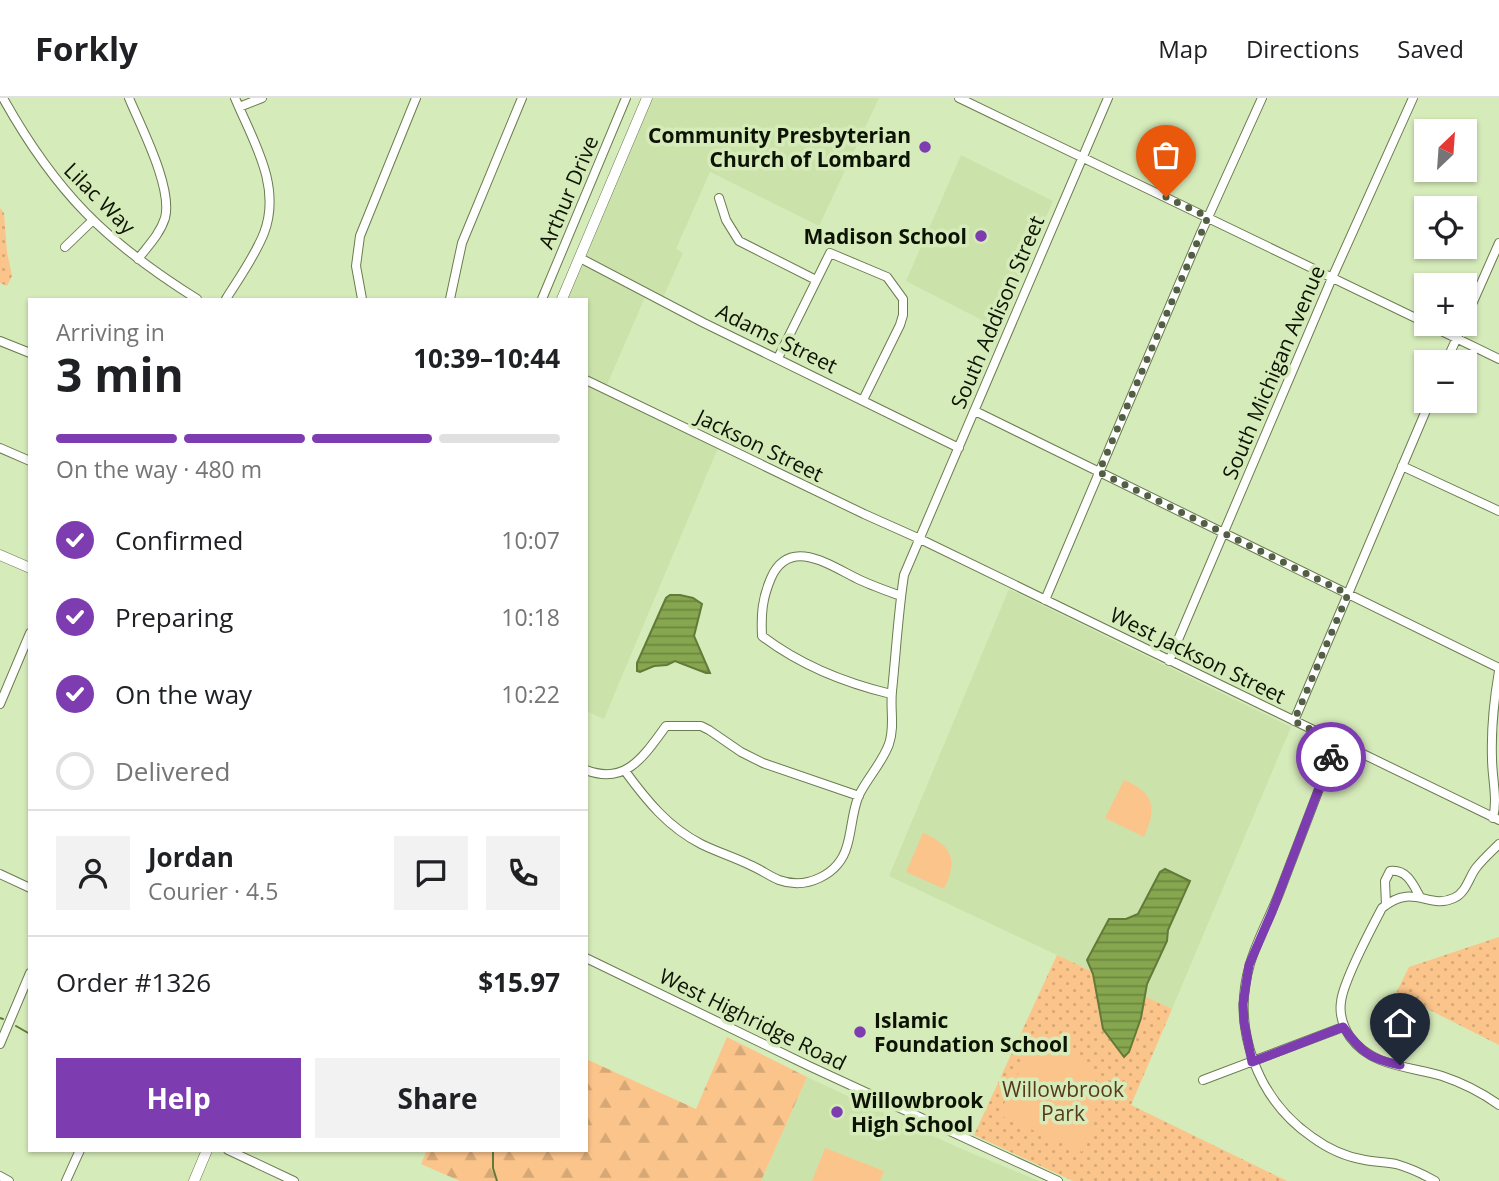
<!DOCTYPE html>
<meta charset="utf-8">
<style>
body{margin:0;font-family:"Open Sans",sans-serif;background:#f2f2f2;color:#202124;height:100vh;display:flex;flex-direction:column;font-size:26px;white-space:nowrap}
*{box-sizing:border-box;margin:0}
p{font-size:23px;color:#757577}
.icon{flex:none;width:38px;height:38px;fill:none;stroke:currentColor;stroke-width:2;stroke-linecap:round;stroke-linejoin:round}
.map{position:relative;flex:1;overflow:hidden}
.details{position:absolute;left:28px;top:200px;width:560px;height:854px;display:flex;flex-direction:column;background:#fff;border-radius:0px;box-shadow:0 2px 5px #0004}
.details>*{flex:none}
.needle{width:46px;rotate:25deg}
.controls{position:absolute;left:1414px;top:21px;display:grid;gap:14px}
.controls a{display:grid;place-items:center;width:63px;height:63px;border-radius:0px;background:#fff;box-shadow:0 2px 5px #0004;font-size:35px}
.pin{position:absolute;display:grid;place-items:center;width:60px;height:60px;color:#fff;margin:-72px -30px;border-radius:50% 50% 50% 0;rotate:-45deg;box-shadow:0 0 7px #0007}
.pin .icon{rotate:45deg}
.courier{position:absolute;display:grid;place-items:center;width:70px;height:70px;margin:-35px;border:5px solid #7d3cb0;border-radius:50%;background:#fff;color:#222;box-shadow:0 2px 9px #0007}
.overview em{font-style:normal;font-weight:700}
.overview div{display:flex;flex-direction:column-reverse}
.overview{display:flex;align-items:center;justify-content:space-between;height:119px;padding:0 28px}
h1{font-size:46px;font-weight:700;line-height:52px}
.bar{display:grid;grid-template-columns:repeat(4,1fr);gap:10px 7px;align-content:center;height:84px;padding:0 28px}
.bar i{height:9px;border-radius:5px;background:#e0e0e0}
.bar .active{background:#7d3cb0}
.bar p{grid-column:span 4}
.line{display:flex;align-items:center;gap:18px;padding:0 28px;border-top:2px solid #e0e0e0}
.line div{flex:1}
.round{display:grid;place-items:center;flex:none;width:74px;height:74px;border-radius:0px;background:#f2f2f2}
ol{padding:0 28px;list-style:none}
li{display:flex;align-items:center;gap:21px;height:77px}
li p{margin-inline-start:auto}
li .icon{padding:7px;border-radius:50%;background:#7d3cb0;color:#fff;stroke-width:4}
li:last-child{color:#757577}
li i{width:38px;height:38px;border:4px solid #e0e0e0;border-radius:50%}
.primary-button{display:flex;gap:14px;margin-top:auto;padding:14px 28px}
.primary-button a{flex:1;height:80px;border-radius:0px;background:#7d3cb0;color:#fff;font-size:28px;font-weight:700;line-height:80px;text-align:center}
.primary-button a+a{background:#f2f2f2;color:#202124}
header{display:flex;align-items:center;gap:42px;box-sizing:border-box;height:98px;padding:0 35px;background:#fff;border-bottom:2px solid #e0e0e0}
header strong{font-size:33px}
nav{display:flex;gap:38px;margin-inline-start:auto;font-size:24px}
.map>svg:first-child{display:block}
.built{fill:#cbe3ab}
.forest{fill:url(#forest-firs)}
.park{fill:url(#park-dots)}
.pitch{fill:#fbc48b}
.water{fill:url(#water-rules);stroke:#627b38;stroke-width:2}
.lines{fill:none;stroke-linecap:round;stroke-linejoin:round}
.stream{stroke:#627b38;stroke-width:2}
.minor-casing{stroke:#6a7c51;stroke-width:10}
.tertiary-casing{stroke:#6a7c51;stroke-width:11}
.minor{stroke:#fff;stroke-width:8}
.tertiary{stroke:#fff;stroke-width:10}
.done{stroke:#535f44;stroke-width:7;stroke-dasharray:0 12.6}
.route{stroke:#7d3cb0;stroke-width:9}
.poi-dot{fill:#7d3cb0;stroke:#d6ebba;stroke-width:2.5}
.labels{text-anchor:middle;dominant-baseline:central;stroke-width:7;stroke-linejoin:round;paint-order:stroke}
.poi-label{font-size:21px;font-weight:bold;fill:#0d1304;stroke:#d6ebba;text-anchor:end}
.street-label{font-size:21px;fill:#0d1304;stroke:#d6ebba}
.park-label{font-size:21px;fill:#573a1b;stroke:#d6ebba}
</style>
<header>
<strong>Forkly</strong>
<nav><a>Map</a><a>Directions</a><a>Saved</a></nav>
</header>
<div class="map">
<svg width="1499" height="1083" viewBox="0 0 1499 1083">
<defs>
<pattern id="forest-firs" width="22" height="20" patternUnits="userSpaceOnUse" patternTransform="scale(1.75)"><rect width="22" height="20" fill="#fbc48b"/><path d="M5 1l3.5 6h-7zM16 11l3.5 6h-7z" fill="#d6a876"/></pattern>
<pattern id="park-dots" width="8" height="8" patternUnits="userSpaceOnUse" patternTransform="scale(1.75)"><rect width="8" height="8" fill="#fbc48b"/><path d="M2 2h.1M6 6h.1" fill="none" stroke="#d6a876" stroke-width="1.8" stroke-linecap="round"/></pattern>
<pattern id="water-rules" width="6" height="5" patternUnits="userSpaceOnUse" patternTransform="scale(1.75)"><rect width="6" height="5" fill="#86a74f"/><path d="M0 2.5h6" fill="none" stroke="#6c873f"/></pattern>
</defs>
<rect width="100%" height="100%" fill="#d6ebba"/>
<path class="built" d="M652,0H879L819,128L710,74L676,151L683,155L662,202L585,159Z
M961,57L1053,103L997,230L906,183Z
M583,165L646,197L606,289L586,279V201H567Z
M586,285L718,350L604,621L586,613Z
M1009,491L1291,629L1172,911L889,778Z
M807,979L957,1049L1039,1083H761Z"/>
<path class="forest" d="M727,939L807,979L761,1083H460L421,1066L427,1052H586V961L696,1011Z"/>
<path class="park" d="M0,110L4,115L7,154L12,178L7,188L0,185Z
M1499,839V947L1396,895L1409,869Z
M1057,857L1172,911L1131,1007L1287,1083H1073L974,1037Z"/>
<path class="pitch" d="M1124,682C1155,695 1157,710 1144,739L1105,720Z
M923,735C953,748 958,762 944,791L906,774Z
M1036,936L1079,956L1091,972L1099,991L1093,1025L1082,1054L999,1017Z
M825,1050L884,1073L880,1083H812Z"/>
<path class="water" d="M680,497L693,500L702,506L694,538L710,575H706L675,563L667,567L654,568L640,574L637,573V565L666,500L670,497Z
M1165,771L1190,783L1168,832L1167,843L1147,886L1141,920L1129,954L1124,959L1103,931L1093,876L1087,862L1109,821H1126L1138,816L1160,774Z"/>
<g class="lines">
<path class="stream" d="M0,920L3,921
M16,928L30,936
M493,1052V1070L497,1083"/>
<g class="minor-casing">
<path id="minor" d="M3,0C56,95 106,144 197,201
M129,0C141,29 173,90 165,120C160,136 148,148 138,161
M959,0L1426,225
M239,9L262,0
M719,100L726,122L739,143L816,182
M65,149L92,123
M580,160L704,225L959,350
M226,201C239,180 255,158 264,135C282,88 253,43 235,0
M362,201L356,168L360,138L416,0
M450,201L462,145L522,0
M542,201L626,0
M1465,222L1499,145
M1427,226L1499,261
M0,243L30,255
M778,260L830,155L887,179L903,201V217L900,227L863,302
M1446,264L1463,226
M586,282L864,416L920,441L1499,722
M975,313L1499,570
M0,350L30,363
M1402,368L1499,413
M1045,502L1200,137L1262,0
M1169,563L1332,180L1413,0
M891,596C845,585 800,567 762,538C761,516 762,501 771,480C790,437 832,469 860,482C873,488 887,493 901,498
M0,606L30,535
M1294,623L1430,303
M1337,644C1318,694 1299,743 1280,793C1271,817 1257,841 1250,866C1231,930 1257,1001 1312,1039C1327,1050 1346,1059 1365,1062C1375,1064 1386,1064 1396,1066C1410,1070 1423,1076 1435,1083
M586,672C627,688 645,656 666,628H701L709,632L741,654L763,665L859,698
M625,673C647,703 668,729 701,746C717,754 734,759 750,767C760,771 769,778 779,782C806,792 839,777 847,748C852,732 852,713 859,697C868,679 882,665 889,646C895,628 890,612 892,593C896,555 898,516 904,477L1108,0
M1493,720C1498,701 1492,680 1492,660C1491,631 1494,602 1499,573
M1499,746C1492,753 1483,761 1476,770C1469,779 1466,795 1454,800C1428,812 1414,784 1382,810C1371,831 1343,883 1341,904C1339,917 1343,928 1350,939C1372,969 1409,968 1442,978C1463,985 1481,994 1499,1007
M0,776L30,790
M1386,807L1385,783L1390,773C1407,771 1413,786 1420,799
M586,860L809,968L1058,1083
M0,946L30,875
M1203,982L1343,929
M228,1052L294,1083
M0,1078L9,1083
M66,1083L80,1052"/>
</g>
<g class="tertiary-casing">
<path id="tertiary" d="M562,201L647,0
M0,457L30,470
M194,1083L207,1052"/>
</g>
<use href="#minor" class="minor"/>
<use href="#tertiary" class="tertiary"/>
</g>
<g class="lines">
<path class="done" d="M1166,99L1208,119L1099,374L1348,496L1294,623L1337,644L1331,659"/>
<path class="route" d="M1331,659L1272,814L1249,867L1243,906L1244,924L1252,964L1343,929C1361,954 1370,961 1400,967"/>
</g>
<g class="poi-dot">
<circle cx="925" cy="49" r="7"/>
<circle cx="981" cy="138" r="7"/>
<circle cx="860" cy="934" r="7"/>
<circle cx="837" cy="1014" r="7"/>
</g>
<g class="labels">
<g class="poi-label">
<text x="911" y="37">Community Presbyterian<tspan x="911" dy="24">Church of Lombard</tspan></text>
<text x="967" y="138">Madison School</text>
<text x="874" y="922" text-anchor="start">Islamic<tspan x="874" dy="24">Foundation School</tspan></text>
<text x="851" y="1002" text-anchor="start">Willowbrook<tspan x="851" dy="24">High School</tspan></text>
</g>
<g class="street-label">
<text transform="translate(568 94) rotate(-67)">Arthur Drive</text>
<text transform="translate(100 100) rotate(45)">Lilac Way</text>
<text transform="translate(997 214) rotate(-67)">South Addison Street</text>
<text transform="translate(777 240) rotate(26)">Adams Street</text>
<text transform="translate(1273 274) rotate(-67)">South Michigan Avenue</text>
<text transform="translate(760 347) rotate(26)">Jackson Street</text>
<text transform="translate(1198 557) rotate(26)">West Jackson Street</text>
<text transform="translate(753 921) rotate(26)">West Highridge Road</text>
</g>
<g class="park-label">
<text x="1063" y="991">Willowbrook<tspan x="1063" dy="24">Park</tspan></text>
</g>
</g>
</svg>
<div class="controls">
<a><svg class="needle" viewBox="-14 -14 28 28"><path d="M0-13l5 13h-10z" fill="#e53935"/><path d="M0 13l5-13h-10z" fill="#757577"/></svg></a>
<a><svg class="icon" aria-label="locate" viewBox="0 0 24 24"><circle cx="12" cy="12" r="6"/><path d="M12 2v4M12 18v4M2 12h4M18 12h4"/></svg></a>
<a>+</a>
<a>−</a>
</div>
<div class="pin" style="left:1166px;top:99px;background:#ea580c"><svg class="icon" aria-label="bag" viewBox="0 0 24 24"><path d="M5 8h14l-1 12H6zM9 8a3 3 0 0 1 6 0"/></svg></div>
<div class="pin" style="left:1400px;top:967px;background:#1f2937"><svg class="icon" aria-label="home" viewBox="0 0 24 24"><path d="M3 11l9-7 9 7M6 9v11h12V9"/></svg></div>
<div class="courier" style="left:1331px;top:659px"><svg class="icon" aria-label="bike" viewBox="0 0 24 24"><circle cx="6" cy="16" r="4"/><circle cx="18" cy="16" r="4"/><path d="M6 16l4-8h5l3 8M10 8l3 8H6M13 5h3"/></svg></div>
<section class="details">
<div class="overview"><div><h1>3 min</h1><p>Arriving in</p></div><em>10:39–10:44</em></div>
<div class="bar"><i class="active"></i><i class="active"></i><i class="active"></i><i></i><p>On the way · 480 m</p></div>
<ol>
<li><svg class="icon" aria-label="check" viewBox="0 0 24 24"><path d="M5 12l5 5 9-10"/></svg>Confirmed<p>10:07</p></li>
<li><svg class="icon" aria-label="check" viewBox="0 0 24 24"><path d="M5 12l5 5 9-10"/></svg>Preparing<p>10:18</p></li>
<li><svg class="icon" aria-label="check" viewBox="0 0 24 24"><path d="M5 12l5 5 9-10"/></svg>On the way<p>10:22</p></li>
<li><i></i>Delivered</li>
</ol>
<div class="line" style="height:126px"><a class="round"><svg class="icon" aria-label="person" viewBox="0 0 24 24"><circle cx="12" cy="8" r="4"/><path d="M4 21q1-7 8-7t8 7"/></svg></a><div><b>Jordan</b><p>Courier · 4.5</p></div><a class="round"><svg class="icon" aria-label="chat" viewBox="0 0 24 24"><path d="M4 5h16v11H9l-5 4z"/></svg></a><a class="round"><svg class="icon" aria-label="phone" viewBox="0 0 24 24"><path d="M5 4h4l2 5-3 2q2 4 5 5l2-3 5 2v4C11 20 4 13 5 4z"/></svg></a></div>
<div class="line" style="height:91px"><div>Order #1326</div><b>$15.97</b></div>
<div class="primary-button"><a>Help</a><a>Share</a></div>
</section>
</div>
